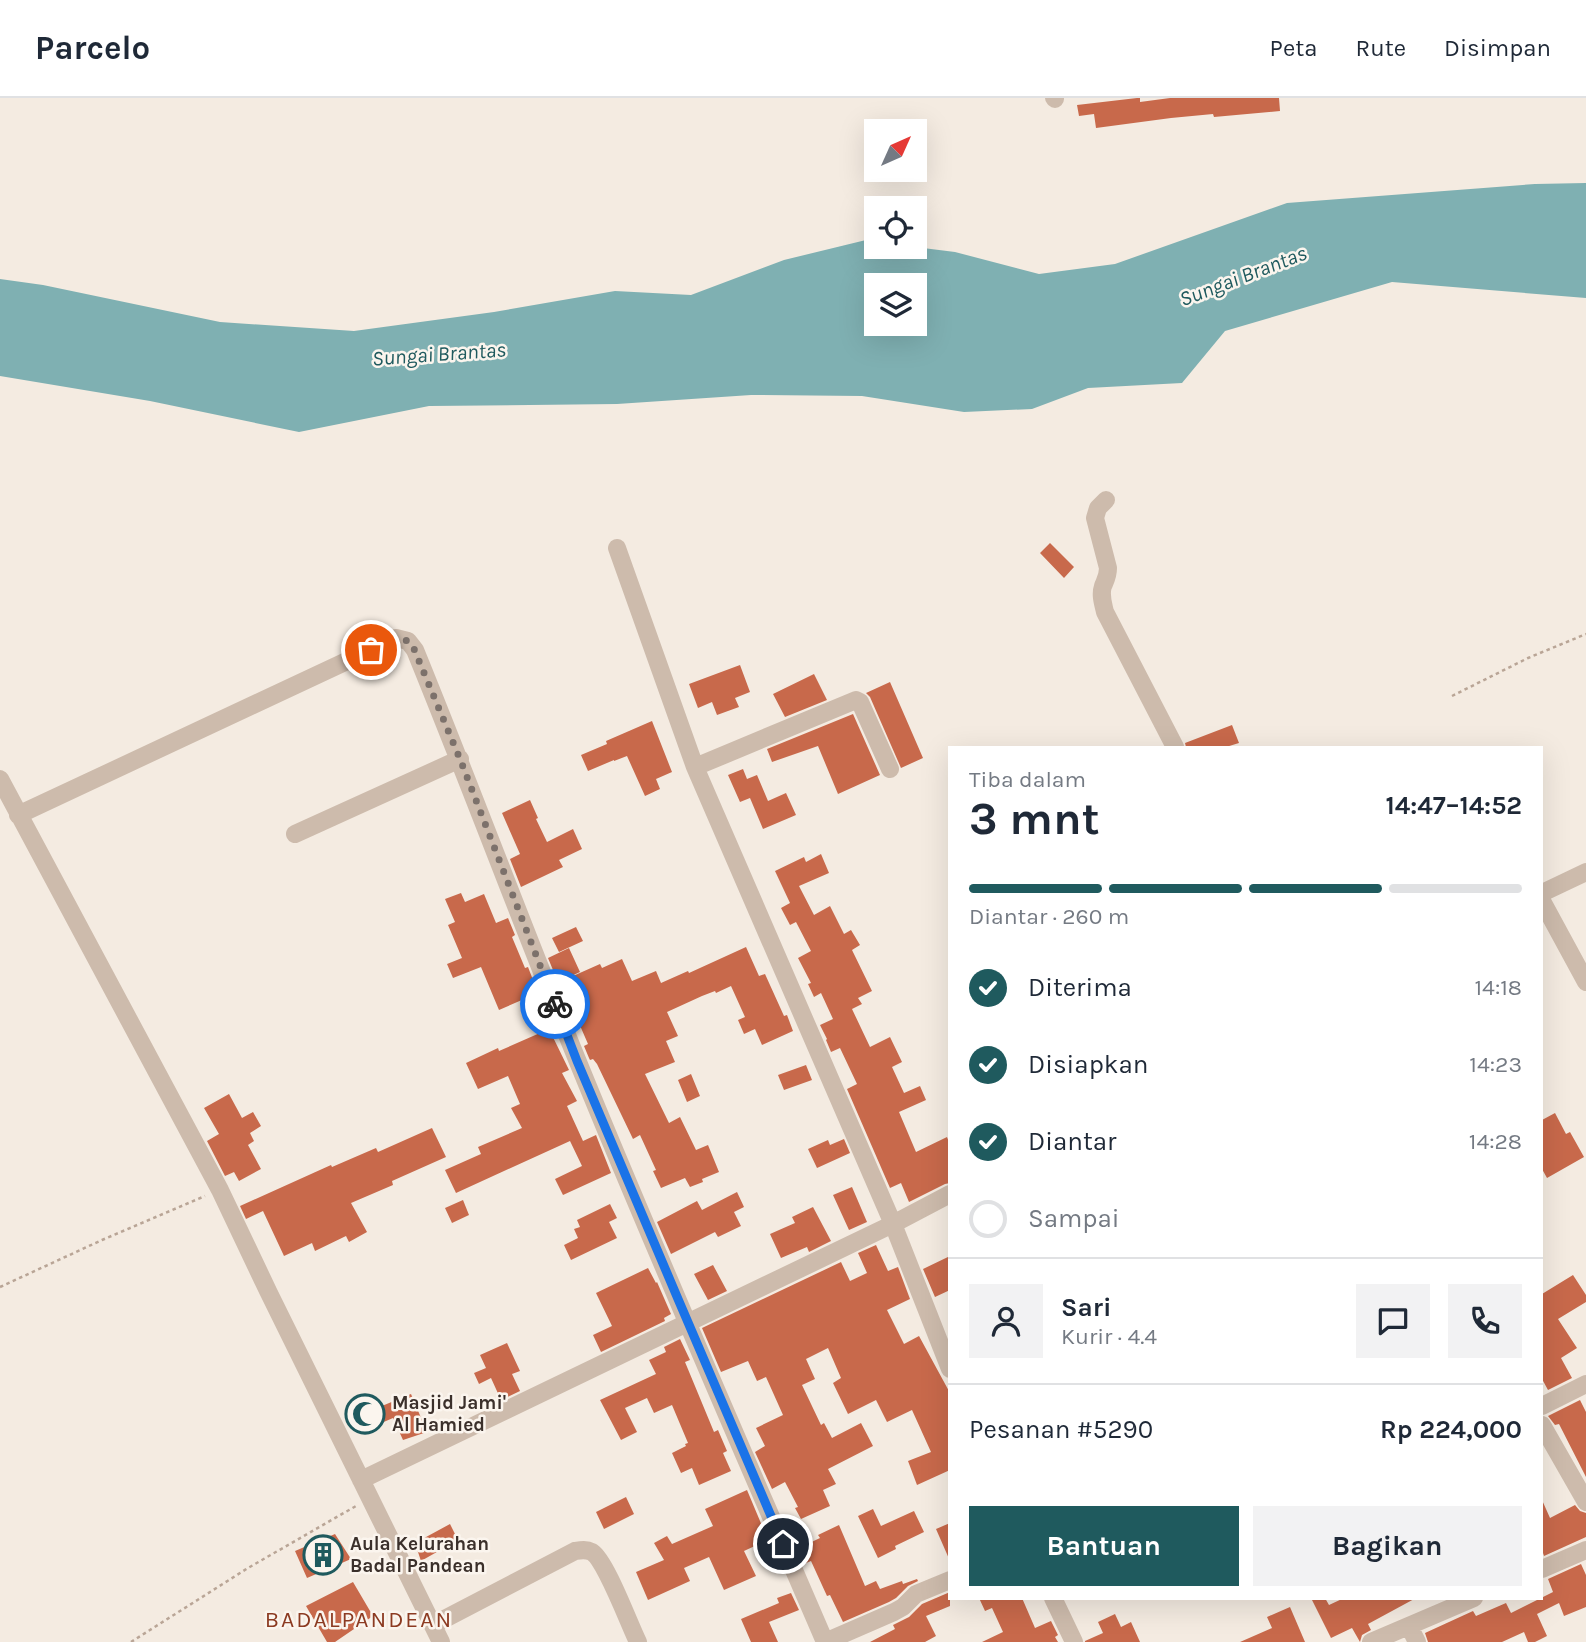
<!DOCTYPE html>
<html lang="id">
<meta charset="utf-8">
<style>
body{margin:0;font-family:Karla,sans-serif;background:#f2f2f3;color:#1f2937;height:100vh;display:flex;flex-direction:column;font-size:26px;white-space:nowrap}
*{box-sizing:border-box;margin:0}
p{font-size:23px;color:#747a83}
.icon{flex:none;width:38px;height:38px;fill:none;stroke:currentColor;stroke-width:2;stroke-linecap:round;stroke-linejoin:round}
.map{position:relative;flex:1;overflow:hidden}
.drawer{position:absolute;left:948px;top:648px;width:595px;height:854px;display:flex;flex-direction:column;background:#fff;border-radius:0px;box-shadow:0 7px 28px #0002}
.drawer>*{flex:none}
.needle{width:46px;rotate:45deg}
.fabs{position:absolute;left:864px;top:21px;display:grid;gap:14px}
.fabs a{display:grid;place-items:center;width:63px;height:63px;border-radius:0px;background:#fff;box-shadow:0 7px 28px #0002;font-size:35px}
.pin{position:absolute;display:grid;place-items:center;width:60px;height:60px;color:#fff;margin:-30px;border:4px solid #fff;border-radius:50%;box-shadow:0 2px 7px #0007}
.courier{position:absolute;display:grid;place-items:center;width:70px;height:70px;margin:-35px;border:5px solid #1a73e8;border-radius:50%;background:#fff;color:#222;box-shadow:0 2px 9px #0007}
.headline em{font-style:normal;font-weight:700}
.headline div{display:flex;flex-direction:column-reverse}
.headline{display:flex;align-items:center;justify-content:space-between;height:119px;padding:0 21px}
h1{font-size:46px;font-weight:700;line-height:52px}
.bar{display:grid;grid-template-columns:repeat(4,1fr);gap:10px 7px;align-content:center;height:84px;padding:0 21px}
.bar i{height:9px;border-radius:5px;background:#e0e1e3}
.bar .current{background:#1f5a5e}
.bar p{grid-column:span 4}
.line{display:flex;align-items:center;gap:18px;padding:0 21px;border-top:2px solid #e0e1e3}
.line div{flex:1}
.round{display:grid;place-items:center;flex:none;width:74px;height:74px;border-radius:0px;background:#f2f2f3}
ol{padding:0 21px;list-style:none}
li{display:flex;align-items:center;gap:21px;height:77px}
li p{margin-inline-start:auto}
li .icon{padding:7px;border-radius:50%;background:#1f5a5e;color:#fff;stroke-width:4}
li:last-child{color:#747a83}
li i{width:38px;height:38px;border:4px solid #e0e1e3;border-radius:50%}
.button{display:flex;gap:14px;margin-top:auto;padding:14px 21px}
.button a{flex:1;height:80px;border-radius:0px;background:#1f5a5e;color:#fff;font-size:28px;font-weight:700;line-height:80px;text-align:center}
.button a+a{background:#f2f2f3;color:#1f2937}
header{display:flex;align-items:center;gap:42px;box-sizing:border-box;height:98px;padding:0 35px;background:#fff;border-bottom:2px solid #e0e1e3}
header strong{font-size:33px}
nav{display:flex;gap:38px;margin-inline-start:auto;font-size:24px}
.map>svg:first-child{display:block}
.water{fill:#7fb0b2;fill-rule:evenodd}
.building{fill:#c8694b}
.lines{fill:none;stroke-linecap:round;stroke-linejoin:round}
.path{stroke:#b9a596;stroke-width:2.5;stroke-dasharray:3.5 3.5;stroke-linecap:butt}
.minor{stroke:#cdbbac;stroke-width:18}
.done{stroke:#7c716b;stroke-width:7;stroke-dasharray:0 12.6}
.route{stroke:#1a73e8;stroke-width:9}
.labels{text-anchor:middle;dominant-baseline:central;stroke-width:5;stroke-linejoin:round;paint-order:stroke}
.poi-label{font-size:19px;font-weight:bold;fill:#3b302b;stroke:#fbf5ee;text-anchor:start}
.water-label{font-size:21px;font-style:italic;fill:#1f5a5e;stroke:#fbf5ee}
.quarter-label{font-size:23px;letter-spacing:2px;fill:#8c3b22;stroke:#fbf5ee}
</style>
<header>
<strong>Parcelo</strong>
<nav><a>Peta</a><a>Rute</a><a>Disimpan</a></nav>
</header>
<div class="map">
<svg width="1586" height="1544" viewBox="0 0 1586 1544">
<rect width="100%" height="100%" fill="#f4ebe1"/>
<path class="water" d="M1586,85V200L1392,184L1225,233L1182,285L1088,290L1032,311L964,314L862,298L751,297L617,306L429,308L299,334L150,303L0,278V181L43,187L220,224L354,233L494,214L615,193L691,197L784,162L866,142L877,144V149H915L955,154L1039,176L1115,166L1287,105L1535,86ZM877,187H915V226H877Z"/>
<path class="building" d="M1137,0H1140V4L1170,0H1279L1280,13L1214,19L1213,16L1171,20L1096,30L1094,16L1079,18L1077,7Z
M1050,445L1074,469L1064,480L1040,455Z
M740,567L750,594L735,600L739,609L717,617L712,604L698,610L689,586Z
M814,576L827,602L785,619L773,596Z
M890,584L923,660L901,670L870,599L866,595Z
M853,616L880,677L838,696L818,648L772,664L767,651Z
M652,623L672,674L656,681L660,691L645,698L627,658L614,663V662L588,673L581,657L607,646L606,643Z
M1232,627L1239,645L1226,649H1186L1185,645Z
M743,671L747,681L757,677L768,703L786,695L796,717L763,731L750,700L740,704L728,677Z
M530,702L538,720L536,721L547,744L573,731L582,751L559,762L563,769L521,789L510,761L520,756L502,715Z
M821,756L829,775L799,788L814,817L830,808L844,836L851,832L860,847L852,852L872,893L858,900L862,906L852,911L870,949L890,939L902,964L892,969L904,995L920,988L926,1002L899,1014L916,1054L947,1039L950,1047V1085L945,1086L909,1104L901,1085L890,1090L847,991L857,986L840,950L831,954L826,942L827,941L820,927L833,921L821,895L814,899L808,886L811,885L798,860L811,853L796,824L790,827L781,810L790,805L775,773L804,759L806,764Z
M461,795L465,804L484,796L496,825L508,820L515,837L512,839L525,870L528,869L538,895L499,912L481,869L453,880L447,866L462,860L448,827L455,824L445,801Z
M576,829L583,843L559,854L552,840Z
M746,849L759,878L765,876L784,918L787,917L793,933L762,947L755,931L744,936L738,922L745,919L731,888L716,895L715,893L702,898L667,914L678,938L666,943L675,964L645,976L669,1025L680,1019L696,1052L708,1047L719,1074L702,1081L703,1084L690,1089L685,1080L661,1090L653,1073L656,1072L640,1037L633,1041L597,966L593,961L590,962L589,960L584,948L588,946L572,909L585,903L573,878L600,866L602,870L622,861L632,883L656,873L661,885L688,873L689,875Z
M569,850L580,874L558,884L548,860Z
M549,931L569,972L562,975L577,1003L567,1008L583,1043L596,1037L611,1075L563,1097L555,1081L582,1068L570,1043L456,1095L445,1072L481,1056L478,1049L522,1030L511,1010L520,1006L508,978L478,991L466,965L498,950L499,953Z
M806,967L812,982L784,992L778,977Z
M691,976L700,998L687,1004L678,982Z
M229,996L242,1020L253,1014L261,1028L250,1035L254,1043L248,1047L261,1071L239,1083L234,1074L225,1078L207,1043L219,1036L204,1010Z
M1555,1015L1566,1036L1570,1034L1584,1059L1547,1080L1542,1071V1022Z
M432,1030L446,1059L392,1083L393,1087L351,1105L367,1134L349,1144L346,1138L315,1153L312,1145L284,1158L263,1113L246,1121L240,1108L331,1067L332,1069L376,1050L378,1054Z
M844,1041L850,1055L817,1070L808,1051L828,1042L830,1047Z
M852,1089L867,1124L849,1132L833,1097Z
M737,1094L744,1109L734,1114L741,1128L718,1139L715,1134L671,1156L657,1124L697,1103L702,1112Z
M463,1102L469,1117L452,1125L445,1110Z
M610,1106L617,1120L609,1124L617,1140L571,1162L564,1147L578,1140L574,1131L580,1129L577,1122Z
M813,1109L831,1143L809,1154L807,1149L781,1160L770,1136L795,1125L792,1119Z
M876,1147L888,1173L898,1169L910,1201L887,1212L904,1246L919,1238L950,1295V1372L917,1387L908,1363L931,1354L912,1312L887,1324L876,1302L848,1316L833,1285L841,1280L828,1250L806,1261L815,1281L802,1287L821,1327L824,1325L832,1340L861,1325L873,1348L828,1371L836,1386L823,1392L830,1408L801,1421L795,1410L798,1409L785,1384L772,1391L755,1354L765,1348L756,1330L783,1317L766,1279L757,1283L748,1263L721,1274L702,1230L841,1164L850,1183L867,1175L858,1155Z
M950,1158V1192L935,1199L923,1171Z
M713,1167L727,1193L708,1202L694,1176Z
M648,1170L656,1185L657,1184L671,1216L664,1220L665,1223L601,1254L593,1237L612,1228L596,1195Z
M1573,1177L1586,1197V1204L1558,1221L1577,1250L1561,1260L1572,1280L1548,1292L1542,1281V1196Z
M680,1241L690,1262L685,1264L714,1334L718,1332L727,1353L723,1355L731,1373L699,1387L692,1370L681,1375L672,1355L686,1348L685,1346L688,1345L672,1307L654,1315L647,1300L625,1310L637,1334L621,1342L600,1302L656,1276L649,1262L666,1254L664,1249Z
M507,1245L520,1273L512,1276L520,1293L501,1302L491,1280L479,1286L474,1275L486,1270L480,1257Z
M411,1296L427,1334L403,1342L393,1320L358,1335L346,1308L371,1297L377,1310Z
M1580,1302L1586,1314V1379L1559,1326L1555,1327L1548,1318Z
M747,1392L768,1442L744,1453L756,1478L724,1492L709,1459L684,1470L690,1483L648,1502L636,1474L664,1462L654,1445L667,1438L672,1446L713,1428L705,1411Z
M626,1399L634,1416L604,1431L596,1414Z
M1542,1402L1550,1420L1575,1407L1580,1413L1586,1415V1439L1544,1458L1542,1452Z
M873,1411L881,1428L914,1413L924,1434L895,1448L896,1451L878,1460L858,1418Z
M950,1425V1463L936,1431Z
M450,1426L458,1442L421,1463L415,1445Z
M839,1427L865,1488L876,1483L880,1491L902,1483L903,1486L917,1481L918,1483L908,1488L896,1500L889,1504L843,1524L830,1497L827,1498L811,1463L806,1465L799,1450L820,1440L818,1437Z
M335,1436L351,1461L307,1480L295,1453Z
M1581,1466L1586,1477V1509L1564,1518L1559,1505L1537,1516L1547,1538L1535,1544H1528L1524,1534L1502,1544H1428L1425,1535L1473,1513L1476,1518L1506,1505L1511,1515L1553,1494L1548,1481Z
M353,1484L373,1518L335,1544H327L306,1508Z
M950,1494V1508L926,1518L936,1538L925,1544H870L895,1531L893,1527L909,1519L922,1506Z
M791,1495L799,1512L769,1524L778,1544H751L741,1521L779,1505L777,1500Z
M979,1500H1022L1035,1530L1051,1523L1058,1537L1055,1539L1058,1544H982L1003,1534L992,1510L985,1513Z
M1311,1500H1325L1329,1507L1344,1500H1416L1368,1526L1371,1532L1362,1537L1360,1544L1352,1530L1331,1540Z
M1290,1509L1305,1544H1240L1272,1530L1267,1519Z
M1115,1516L1121,1529L1131,1524L1140,1544H1085V1543L1103,1535L1098,1524Z"/>
<g class="lines">
<path class="path" d="M1452,598L1528,560L1586,536
M0,1189L102,1142L205,1098
M131,1544L248,1470L356,1408"/>
<path class="minor" d="M1054,0L1055,1
M1106,402L1098,410L1095,420L1108,470C1108,478 1106,481 1103,488C1100,497 1103,505 1105,514L1175,649
M617,450L695,669L893,1126L950,1271
M695,669L856,602L860,604L890,671
M0,681L220,1092L268,1193L441,1544
M18,717L396,540L408,543L415,552C471,689 522,827 578,964C657,1158 742,1351 825,1544L894,1514L903,1509L916,1496L950,1482
M295,736L460,661
M1542,795L1586,774
M1542,803L1586,884
M1542,1308L1586,1286
M1542,1327L1586,1404
M361,1382L893,1126L950,1096
M1542,1471L1586,1452
M1053,1500L1074,1544
M433,1527L575,1453C581,1452 586,1451 592,1454C606,1463 629,1526 638,1544
M1409,1528L1417,1544
M1371,1544L1474,1500"/>
</g>
<g class="lines">
<path class="done" d="M371,552C385,545 398,535 412,546L460,661L555,906"/>
<path class="route" d="M555,906L577,963L678,1201L783,1446"/>
</g>
<defs>
<g id="mosque-ring" transform="scale(2.0125)"><circle r="9.5" fill="#fbf5ee" stroke="#1f5a5e" stroke-width="1.5"/><path d="M3.5-4.9A6 6 0 1 0 3.5 4.9A5 5 0 1 1 3.5-4.9Z" fill="#1f5a5e"/></g>
<g id="building-ring" transform="scale(2.0125)"><circle r="9.5" fill="#fbf5ee" stroke="#1f5a5e" stroke-width="1.5"/><path d="M-4-6H4V6H1V3H-1V6H-4ZM-2.5-4.3h1.7v1.8h-1.7ZM.8-4.3h1.7v1.8H.8ZM-2.5-1h1.7V.8h-1.7ZM.8-1h1.7V.8H.8Z" fill="#1f5a5e"/></g>
</defs>
<g fill-rule="evenodd">
<use href="#mosque-ring" x="365" y="1316"/>
<use href="#building-ring" x="323" y="1457"/>
</g>
<g class="labels">
<g class="poi-label">
<text x="392" y="1305">Masjid Jami'<tspan x="392" dy="22">Al Hamied</tspan></text>
<text x="350" y="1446">Aula Kelurahan<tspan x="350" dy="22">Badal Pandean</tspan></text>
</g>
<g class="water-label">
<text transform="translate(1243 178) rotate(-21)">Sungai Brantas</text>
<text transform="translate(439 256) rotate(-4)">Sungai Brantas</text>
</g>
<g class="quarter-label">
<text x="359" y="1521">BADALPANDEAN</text>
</g>
</g>
</svg>
<div class="fabs">
<a><svg class="needle" viewBox="-14 -14 28 28"><path d="M0-13l5 13h-10z" fill="#e53935"/><path d="M0 13l5-13h-10z" fill="#747a83"/></svg></a>
<a><svg class="icon" aria-label="locate" viewBox="0 0 24 24"><circle cx="12" cy="12" r="6"/><path d="M12 2v4M12 18v4M2 12h4M18 12h4"/></svg></a>
<a><svg class="icon" aria-label="layers" viewBox="0 0 24 24"><path d="M12 4l9 5-9 5-9-5zM3 14l9 5 9-5"/></svg></a>
</div>
<div class="pin" style="left:371px;top:552px;background:#ea580c"><svg class="icon" aria-label="bag" viewBox="0 0 24 24"><path d="M5 8h14l-1 12H6zM9 8a3 3 0 0 1 6 0"/></svg></div>
<div class="pin" style="left:783px;top:1446px;background:#1f2937"><svg class="icon" aria-label="home" viewBox="0 0 24 24"><path d="M3 11l9-7 9 7M6 9v11h12V9"/></svg></div>
<div class="courier" style="left:555px;top:906px"><svg class="icon" aria-label="bike" viewBox="0 0 24 24"><circle cx="6" cy="16" r="4"/><circle cx="18" cy="16" r="4"/><path d="M6 16l4-8h5l3 8M10 8l3 8H6M13 5h3"/></svg></div>
<section class="drawer">
<div class="headline"><div><h1>3 mnt</h1><p>Tiba dalam</p></div><em>14:47–14:52</em></div>
<div class="bar"><i class="current"></i><i class="current"></i><i class="current"></i><i></i><p>Diantar · 260 m</p></div>
<ol>
<li><svg class="icon" aria-label="check" viewBox="0 0 24 24"><path d="M5 12l5 5 9-10"/></svg>Diterima<p>14:18</p></li>
<li><svg class="icon" aria-label="check" viewBox="0 0 24 24"><path d="M5 12l5 5 9-10"/></svg>Disiapkan<p>14:23</p></li>
<li><svg class="icon" aria-label="check" viewBox="0 0 24 24"><path d="M5 12l5 5 9-10"/></svg>Diantar<p>14:28</p></li>
<li><i></i>Sampai</li>
</ol>
<div class="line" style="height:126px"><a class="round"><svg class="icon" aria-label="person" viewBox="0 0 24 24"><circle cx="12" cy="8" r="4"/><path d="M4 21q1-7 8-7t8 7"/></svg></a><div><b>Sari</b><p>Kurir · 4.4</p></div><a class="round"><svg class="icon" aria-label="chat" viewBox="0 0 24 24"><path d="M4 5h16v11H9l-5 4z"/></svg></a><a class="round"><svg class="icon" aria-label="phone" viewBox="0 0 24 24"><path d="M5 4h4l2 5-3 2q2 4 5 5l2-3 5 2v4C11 20 4 13 5 4z"/></svg></a></div>
<div class="line" style="height:91px"><div>Pesanan #5290</div><b>Rp 224,000</b></div>
<div class="button"><a>Bantuan</a><a>Bagikan</a></div>
</section>
</div>
